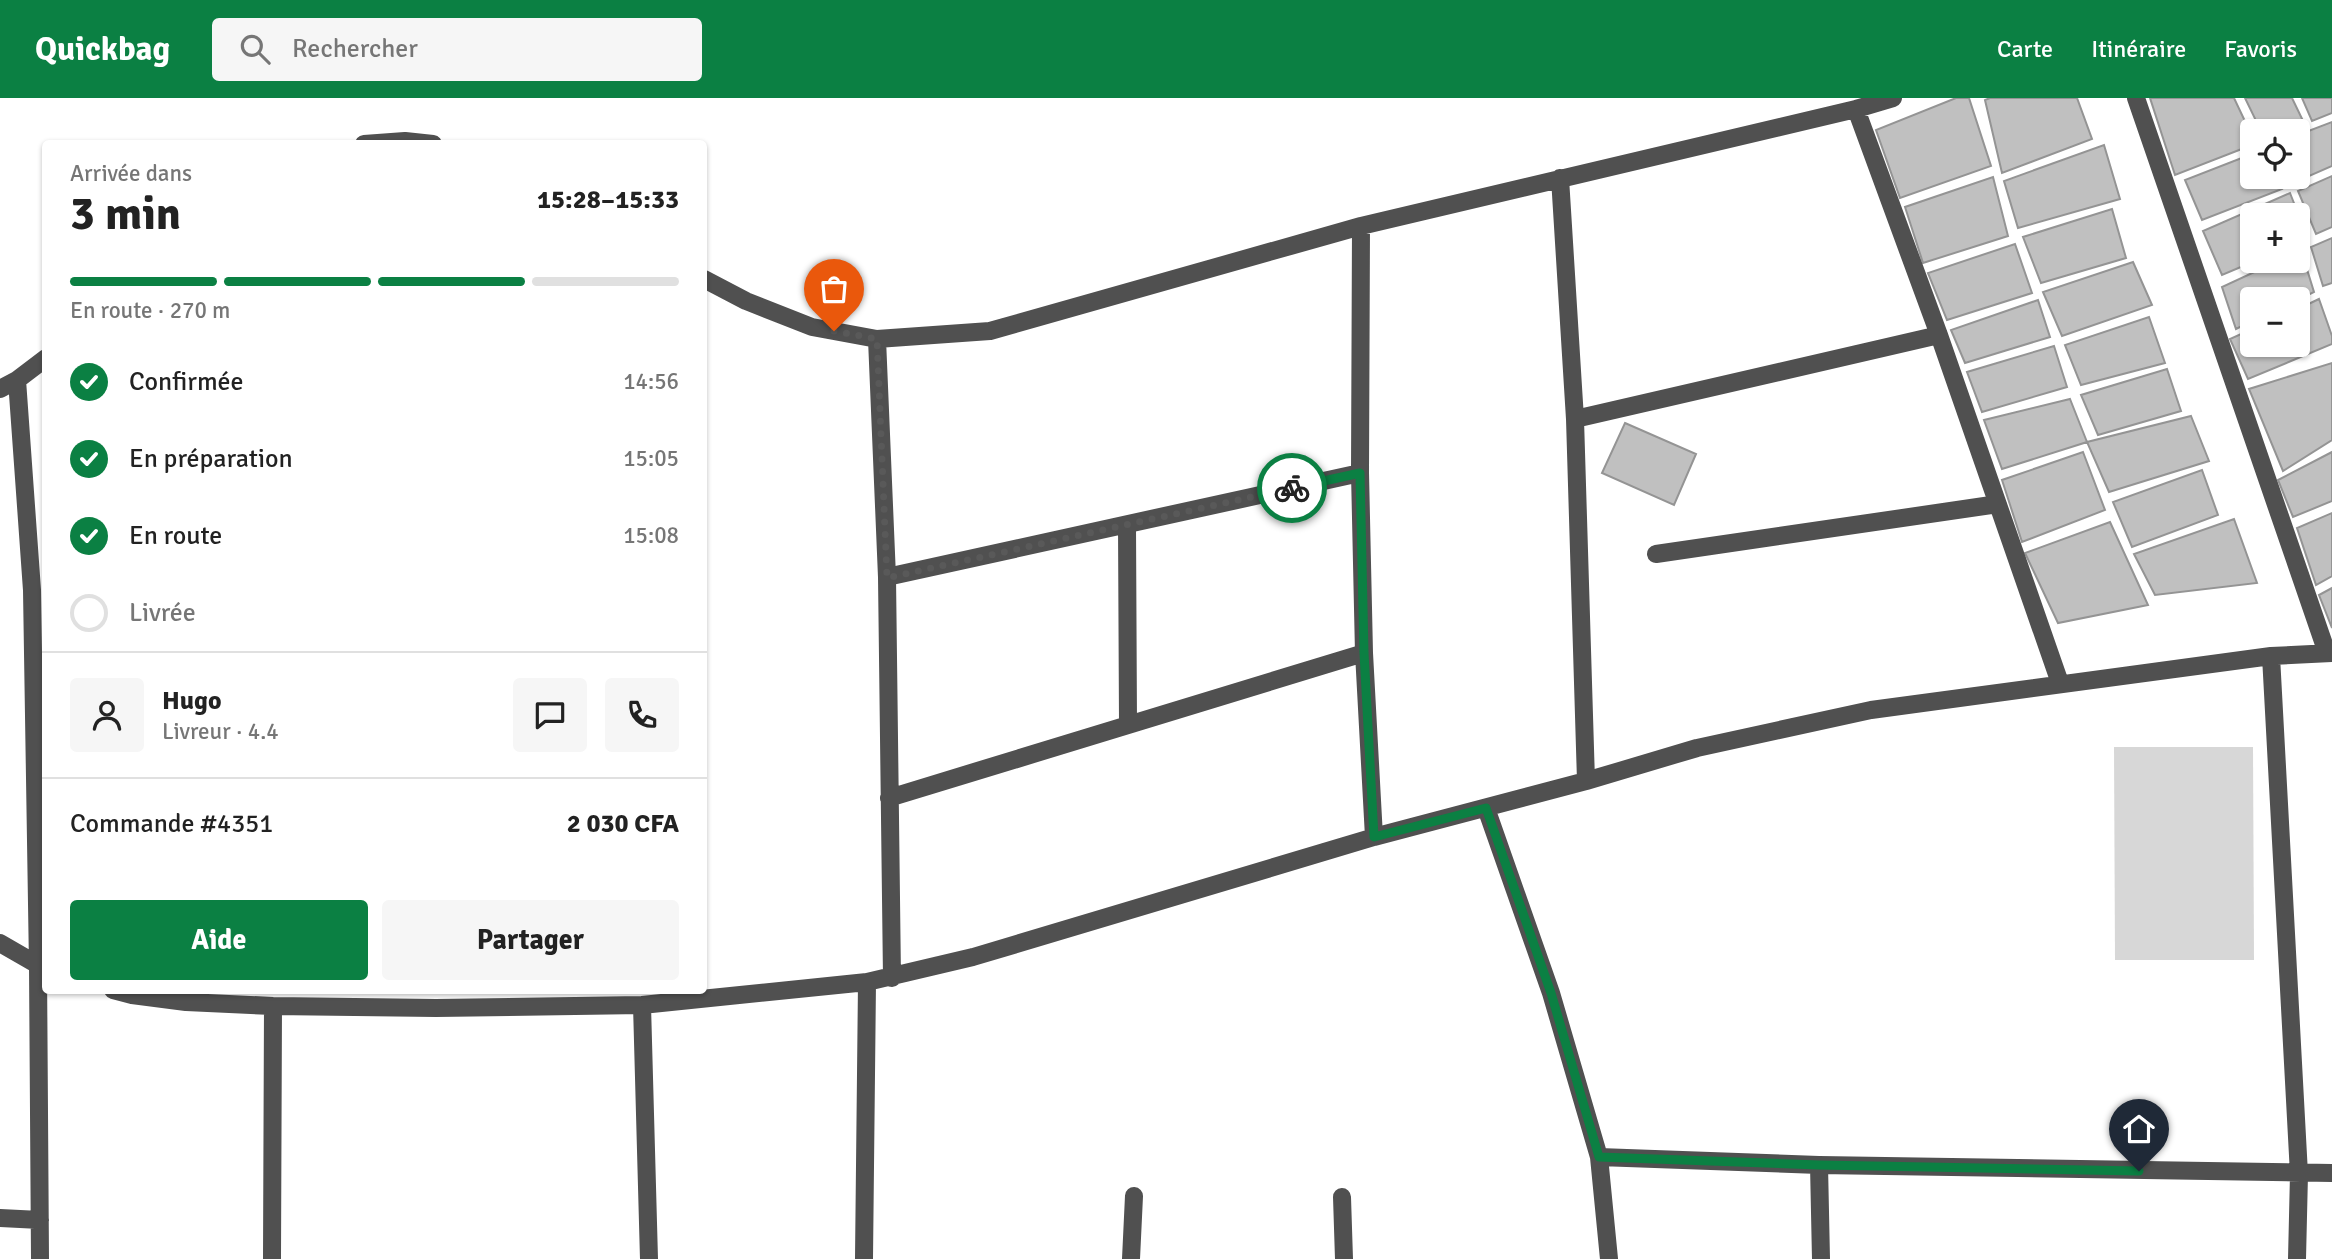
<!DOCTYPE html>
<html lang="fr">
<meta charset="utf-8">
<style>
body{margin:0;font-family:Signika,sans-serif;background:#f6f6f6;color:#222;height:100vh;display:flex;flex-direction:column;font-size:26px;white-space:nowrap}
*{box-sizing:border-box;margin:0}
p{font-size:23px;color:#767676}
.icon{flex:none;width:38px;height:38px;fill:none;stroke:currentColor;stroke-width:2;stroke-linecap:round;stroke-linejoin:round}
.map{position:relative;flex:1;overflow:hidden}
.details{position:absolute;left:42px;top:42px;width:665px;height:854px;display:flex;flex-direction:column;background:#fff;border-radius:7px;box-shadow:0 2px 5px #0004}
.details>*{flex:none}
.buttons{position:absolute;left:2240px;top:21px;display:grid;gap:14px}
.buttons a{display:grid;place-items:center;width:70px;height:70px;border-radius:7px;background:#fff;box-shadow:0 2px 5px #0004;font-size:35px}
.pin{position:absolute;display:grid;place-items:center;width:60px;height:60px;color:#fff;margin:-72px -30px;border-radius:50% 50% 50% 0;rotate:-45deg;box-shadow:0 0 7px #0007}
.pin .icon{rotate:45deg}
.courier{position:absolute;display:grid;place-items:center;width:70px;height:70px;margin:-35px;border:5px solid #0b8043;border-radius:50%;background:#fff;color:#222;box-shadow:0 2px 9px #0007}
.head em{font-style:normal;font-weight:700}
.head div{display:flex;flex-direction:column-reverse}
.head{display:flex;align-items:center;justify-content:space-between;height:119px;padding:0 28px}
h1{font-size:46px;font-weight:700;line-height:52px}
.bar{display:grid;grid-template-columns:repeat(4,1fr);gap:10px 7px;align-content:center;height:84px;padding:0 28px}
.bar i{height:9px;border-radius:5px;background:#e0e0e0}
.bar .current{background:#0b8043}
.bar p{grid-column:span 4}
.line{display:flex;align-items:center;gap:18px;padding:0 28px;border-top:2px solid #e0e0e0}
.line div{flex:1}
.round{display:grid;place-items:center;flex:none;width:74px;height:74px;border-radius:7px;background:#f6f6f6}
ol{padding:0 28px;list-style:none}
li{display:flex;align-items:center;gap:21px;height:77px}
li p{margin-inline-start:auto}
li .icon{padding:7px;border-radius:50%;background:#0b8043;color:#fff;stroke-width:4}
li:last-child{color:#767676}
li i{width:38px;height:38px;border:4px solid #e0e0e0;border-radius:50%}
.cta{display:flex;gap:14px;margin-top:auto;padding:14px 28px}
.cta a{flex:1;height:80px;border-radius:7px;background:#0b8043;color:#fff;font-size:28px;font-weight:700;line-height:80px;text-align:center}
.cta a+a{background:#f6f6f6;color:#222}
header{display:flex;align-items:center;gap:42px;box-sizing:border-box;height:98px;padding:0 35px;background:#0b8043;color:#fff}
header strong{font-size:33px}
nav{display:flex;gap:38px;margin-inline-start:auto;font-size:24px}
.search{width:490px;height:63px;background:#f6f6f6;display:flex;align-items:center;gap:18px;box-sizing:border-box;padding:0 24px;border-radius:7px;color:#767676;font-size:26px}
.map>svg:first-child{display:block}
.green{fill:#d7d7d7}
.building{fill:#c0c0c0;stroke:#949494;stroke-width:2}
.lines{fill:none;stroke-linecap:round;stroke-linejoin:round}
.minor{stroke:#505050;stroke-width:18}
.done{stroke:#595959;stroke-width:7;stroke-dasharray:0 12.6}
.route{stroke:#0b8043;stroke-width:9}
</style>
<header>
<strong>Quickbag</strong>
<div class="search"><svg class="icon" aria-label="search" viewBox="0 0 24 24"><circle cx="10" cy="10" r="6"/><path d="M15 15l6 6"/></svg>Rechercher</div>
<nav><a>Carte</a><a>Itinéraire</a><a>Favoris</a></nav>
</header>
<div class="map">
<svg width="2332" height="1161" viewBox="0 0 2332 1161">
<rect width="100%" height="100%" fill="#fff"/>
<path class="green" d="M2114,649H2253L2254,862H2115Z"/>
<path class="building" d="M1956,0H1969L1991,68L1900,100L1876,32Z
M1990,0H2077L2092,41L2002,75L1985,2Z
M2150,0H2234L2252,38V47L2175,77Z
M2245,0H2292L2305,27L2289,33H2261Z
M2302,0H2332V15L2312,23Z
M2332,24V68L2291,86L2288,79H2298V37Z
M2104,47L2120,101L2018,130L2004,83Z
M2252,56V79H2276L2282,91L2202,122L2185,82Z
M2332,78V129L2316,136L2298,93Z
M1993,79L2008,138L1923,165L1905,109Z
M2290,95L2308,141L2298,145V117H2252V163H2255L2222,177L2203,133Z
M2112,111L2126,160L2041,185L2023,139Z
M2332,140V185L2323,188L2311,149Z
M2015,146L2032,195L1947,222L1928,175Z
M2301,152L2314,194L2298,202L2252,201V223L2236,231L2222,189L2278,163H2298V153Z
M2133,164L2152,207L2062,238L2043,194Z
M2319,201L2332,238V246L2248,281L2230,241L2252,231V247H2298V211Z
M2038,202L2050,239L1965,265L1951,232Z
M2149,219L2165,265L2081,287L2065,247Z
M2054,248L2067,289L1982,314L1967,274Z
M2332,265V342L2283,373L2249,291Z
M2167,271L2181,313L2098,337L2081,297Z
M2070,301L2087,344L2002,371L1984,322Z
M2191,318L2209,363L2109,394L2087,344Z
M1625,325L1696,356L1674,407L1602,375Z
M2083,354L2105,412L2022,444L2002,382Z
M2332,354V403L2293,419L2278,382Z
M2202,372L2218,417L2132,449L2113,404Z
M2332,415V478L2316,487L2297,430Z
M2234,421L2257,485L2155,497L2134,456Z
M2110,424L2148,507L2058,525L2025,455Z
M2332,490V530L2319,497Z"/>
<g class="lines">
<path class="minor" d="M2136,0L2327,555
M1856,11L1939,237L2060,585
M364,46L405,43L433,46
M1560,80L1575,321L1586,683
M1361,128L1360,375L1364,555L1374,739
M704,181L746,203L812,229L877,241L990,233L1361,128L1856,11L1893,0
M877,241L887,479L892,880
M17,282L32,492L38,868L40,1161
M0,291L17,282L46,260
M1575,321L1939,237
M1127,427L1128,626
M1656,456L1998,406
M887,479L1360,375
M2271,558L2299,1076L2297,1161
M889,700L1364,555
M1486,710L1551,895L1599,1059L1609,1161
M0,845L45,871
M113,892L132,897L186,904L273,908L436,910L642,907L867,884L973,859L1374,739L1586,683L1697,650L1871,612L2271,558L2332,555
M642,907L649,1161
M1599,1059L1819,1067L2332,1075
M1819,1067L1821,1161
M1342,1099L1344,1161
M0,1120L40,1122
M272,1161L273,908
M864,1161L867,884
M1131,1161L1134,1098"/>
</g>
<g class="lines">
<path class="done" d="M834,233L877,241L887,480L1292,390"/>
<path class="route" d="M1292,390L1360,375L1364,555L1374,739L1486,710L1551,895L1599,1059L1819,1067L2139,1073"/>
</g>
</svg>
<div class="buttons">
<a><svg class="icon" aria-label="locate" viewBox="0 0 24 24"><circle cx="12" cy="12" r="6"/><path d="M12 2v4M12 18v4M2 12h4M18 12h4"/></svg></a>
<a>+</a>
<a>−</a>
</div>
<div class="pin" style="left:834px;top:233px;background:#ea580c"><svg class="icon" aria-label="bag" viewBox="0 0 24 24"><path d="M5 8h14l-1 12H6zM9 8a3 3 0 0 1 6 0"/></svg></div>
<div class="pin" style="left:2139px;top:1073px;background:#1f2937"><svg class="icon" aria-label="home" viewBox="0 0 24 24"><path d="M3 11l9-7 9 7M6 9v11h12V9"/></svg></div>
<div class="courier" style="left:1292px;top:390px"><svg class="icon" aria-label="bike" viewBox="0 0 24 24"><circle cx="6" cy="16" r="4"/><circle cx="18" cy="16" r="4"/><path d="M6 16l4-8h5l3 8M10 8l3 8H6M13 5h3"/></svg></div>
<section class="details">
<div class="head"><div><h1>3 min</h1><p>Arrivée dans</p></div><em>15:28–15:33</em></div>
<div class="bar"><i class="current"></i><i class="current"></i><i class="current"></i><i></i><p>En route · 270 m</p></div>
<ol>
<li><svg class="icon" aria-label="check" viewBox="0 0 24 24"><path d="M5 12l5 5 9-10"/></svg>Confirmée<p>14:56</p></li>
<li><svg class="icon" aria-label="check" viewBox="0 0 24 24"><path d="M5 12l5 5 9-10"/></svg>En préparation<p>15:05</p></li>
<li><svg class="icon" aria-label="check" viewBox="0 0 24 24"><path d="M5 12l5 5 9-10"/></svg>En route<p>15:08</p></li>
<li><i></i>Livrée</li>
</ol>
<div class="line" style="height:126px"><a class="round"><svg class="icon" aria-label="person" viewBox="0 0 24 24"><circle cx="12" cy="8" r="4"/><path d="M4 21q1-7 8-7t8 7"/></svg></a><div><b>Hugo</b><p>Livreur · 4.4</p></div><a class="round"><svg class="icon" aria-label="chat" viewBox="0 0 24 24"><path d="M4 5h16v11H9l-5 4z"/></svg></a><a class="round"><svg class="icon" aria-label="phone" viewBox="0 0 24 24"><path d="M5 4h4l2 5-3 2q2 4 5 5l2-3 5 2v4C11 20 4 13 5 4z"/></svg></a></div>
<div class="line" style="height:91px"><div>Commande #4351</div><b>2 030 CFA</b></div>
<div class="cta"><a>Aide</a><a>Partager</a></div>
</section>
</div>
